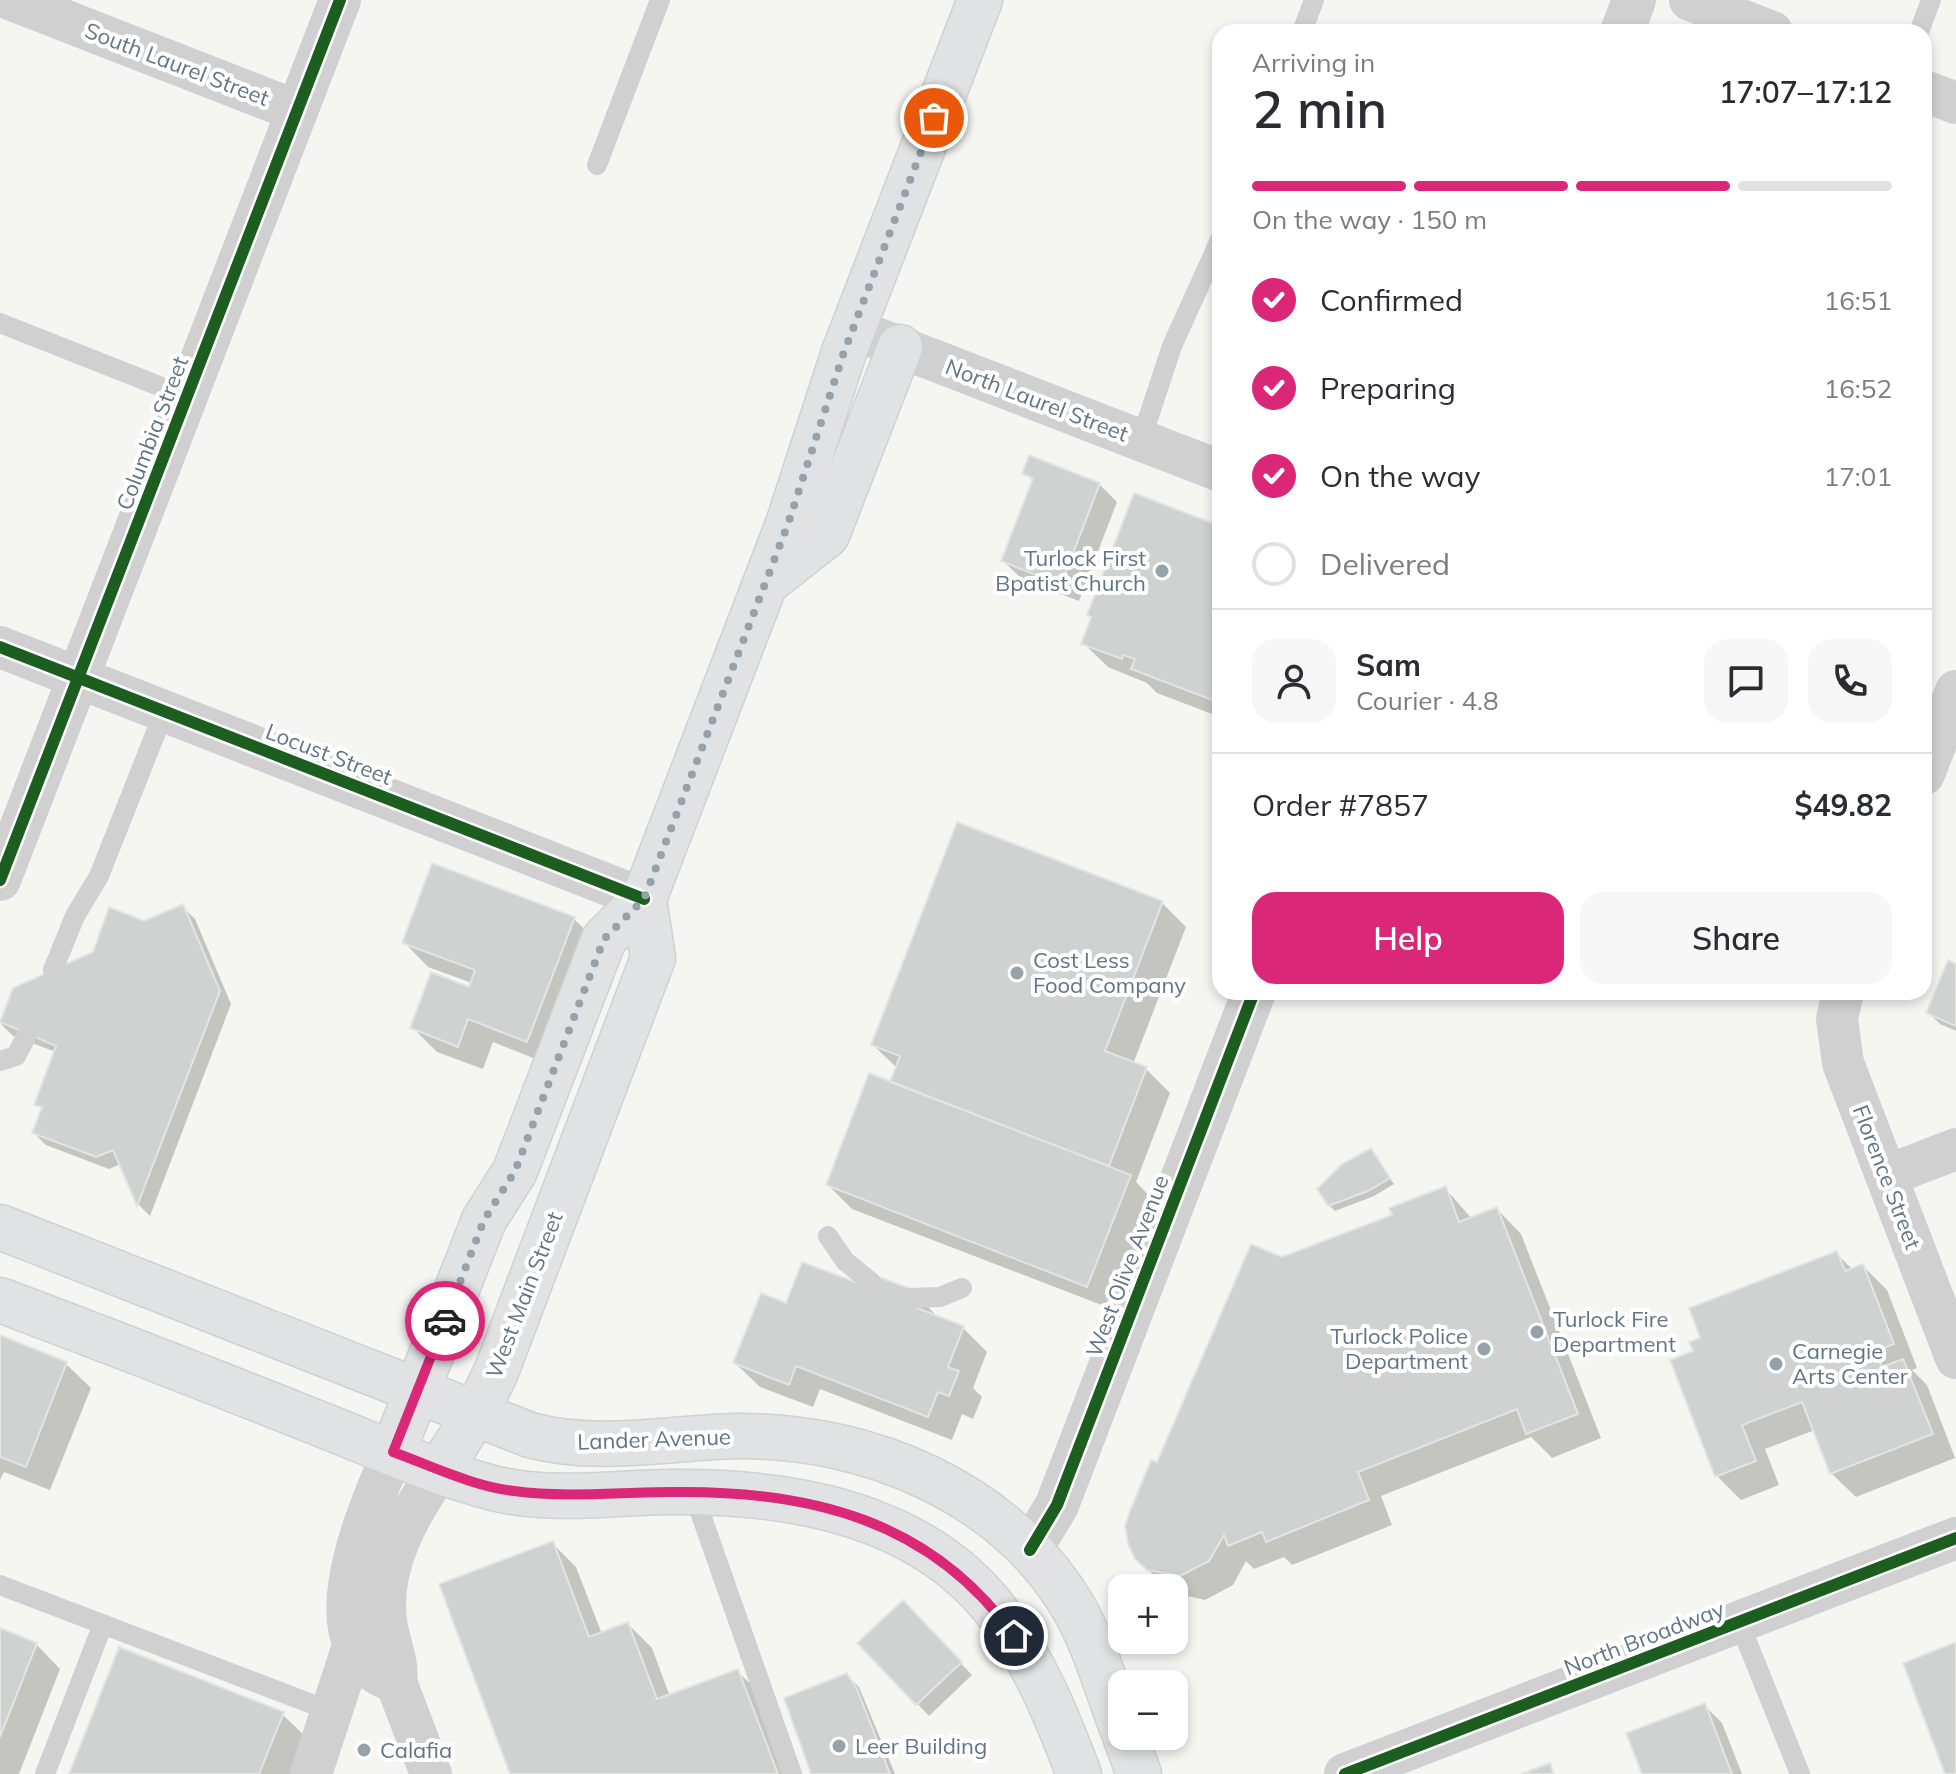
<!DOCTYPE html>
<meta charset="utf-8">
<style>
body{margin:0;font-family:Mulish,sans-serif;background:#f7f7f7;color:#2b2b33;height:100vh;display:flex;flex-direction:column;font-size:30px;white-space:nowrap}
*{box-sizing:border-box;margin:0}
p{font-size:26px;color:#7c7c81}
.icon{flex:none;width:44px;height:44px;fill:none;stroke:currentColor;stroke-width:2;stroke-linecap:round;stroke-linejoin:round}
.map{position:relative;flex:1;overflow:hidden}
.drawer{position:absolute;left:1212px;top:24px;width:720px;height:976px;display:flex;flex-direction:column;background:#fff;border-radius:24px;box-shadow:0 4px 12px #0003}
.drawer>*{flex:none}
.buttons{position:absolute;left:1108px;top:1574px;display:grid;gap:16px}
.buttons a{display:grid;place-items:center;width:80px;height:80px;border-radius:16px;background:#fff;box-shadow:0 4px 12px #0003;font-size:40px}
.pin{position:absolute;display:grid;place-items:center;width:68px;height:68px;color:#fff;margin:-34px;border:4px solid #fff;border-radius:50%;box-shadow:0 2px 8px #0007}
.courier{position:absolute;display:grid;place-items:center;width:80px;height:80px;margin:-40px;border:6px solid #db2777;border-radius:50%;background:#fff;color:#222;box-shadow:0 2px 10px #0007}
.head em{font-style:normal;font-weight:600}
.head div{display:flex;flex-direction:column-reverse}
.head{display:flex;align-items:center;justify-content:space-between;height:136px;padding:0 40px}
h1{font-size:52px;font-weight:600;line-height:60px}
.bar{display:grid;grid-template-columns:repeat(4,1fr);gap:12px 8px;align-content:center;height:96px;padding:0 40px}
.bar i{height:10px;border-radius:6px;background:#e1e1e2}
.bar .on{background:#db2777}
.bar p{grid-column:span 4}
.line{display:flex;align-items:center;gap:20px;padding:0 40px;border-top:2px solid #e1e1e2}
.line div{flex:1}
.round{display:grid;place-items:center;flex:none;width:84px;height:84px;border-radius:24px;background:#f7f7f7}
ol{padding:0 40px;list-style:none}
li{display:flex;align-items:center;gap:24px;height:88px}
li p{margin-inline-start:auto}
li .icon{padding:8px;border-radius:50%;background:#db2777;color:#fff;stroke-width:4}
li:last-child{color:#7c7c81}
li i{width:44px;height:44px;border:4px solid #e1e1e2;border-radius:50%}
.button{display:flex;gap:16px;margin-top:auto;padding:16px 40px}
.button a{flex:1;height:92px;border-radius:24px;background:#db2777;color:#fff;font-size:32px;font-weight:600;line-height:92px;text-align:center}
.button a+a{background:#f7f7f7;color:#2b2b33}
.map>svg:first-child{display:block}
.shadow{fill:#0003}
.building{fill:#d0d1d1;stroke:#e4e4e2;stroke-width:2}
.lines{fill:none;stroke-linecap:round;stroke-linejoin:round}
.primary-casing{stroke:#d0d1d1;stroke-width:47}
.service{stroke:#d0d0d1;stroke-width:20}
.minor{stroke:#d0d0d1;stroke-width:42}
.tertiary{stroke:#d0d0d1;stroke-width:44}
.primary{stroke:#e1e2e3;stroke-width:44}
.cycleway-casing{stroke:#fff;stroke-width:17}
.cycleway{stroke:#1b5e20;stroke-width:12}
.done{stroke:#95a2ac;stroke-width:8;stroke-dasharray:0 14.4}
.route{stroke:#db2777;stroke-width:10}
.poi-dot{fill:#95a2ac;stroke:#fff;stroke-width:3}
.labels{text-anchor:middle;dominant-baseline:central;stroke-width:8;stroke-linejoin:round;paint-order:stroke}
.street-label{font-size:22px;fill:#617586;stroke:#fff}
.poi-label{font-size:22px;fill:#617586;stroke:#fff;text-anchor:start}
</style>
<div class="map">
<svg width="1956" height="1774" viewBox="0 0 1956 1774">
<rect width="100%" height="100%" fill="#f5f5f2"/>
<path class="shadow" d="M1025,473L1099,484L1117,502L1079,601L1022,579L1003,561L1034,482Z
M1220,528V717L1157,693L1147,683L1108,667L1083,643Z
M1162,903L1186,927L1133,1064L1146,1069L1170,1093L1136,1182L1154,1201L1112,1309L852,1209L828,1185L891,1084L897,1068L873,1045Z
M183,907L195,919L231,1004L150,1216L139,1205L121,1164L109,1169L46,1145L34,1133L43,1110L37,1104L56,1052L13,1036L1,1024L15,989L94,954L144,923Z
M573,918L598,942L551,1065L493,1042L483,1069L437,1052L413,1028L470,989L472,983L428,967L404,942Z
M1956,966V1031L1940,1024L1928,1012Z
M1371,1151L1394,1184L1374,1196L1335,1211L1329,1205Z
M1445,1188L1472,1219L1497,1209L1521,1234L1601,1438L1552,1458L1531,1437L1381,1496L1392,1525L1292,1565L1284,1557L1254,1569L1246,1561L1233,1585L1205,1600L1174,1593V1588H1167L1136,1558L1158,1465L1282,1259L1395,1216Z
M1836,1253L1853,1270L1863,1266L1887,1290L1917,1368L1912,1370L1927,1385L1955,1458L1856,1497L1831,1473L1815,1430L1765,1449L1779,1485L1741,1500L1717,1476L1695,1352L1703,1339Z
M870,1290L913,1292L937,1316L963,1328L987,1352L973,1388L982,1397L973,1419L962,1414L952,1440L820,1389L813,1407L760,1387L735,1363L787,1306Z
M0,1338L66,1364L91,1388L50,1490L4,1472L0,1480Z
M552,1543L576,1567L602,1634L628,1624L652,1648L670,1697L737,1671L762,1695L791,1774H512Z
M903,1603L972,1675L929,1716L860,1643Z
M0,1630L36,1644L60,1669L19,1774H0Z
M847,1675L859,1687L895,1774H814Z
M1704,1705L1722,1723L1742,1774H1644Z
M282,1714L307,1738L292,1774H71Z"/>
<path class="building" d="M1029,455L1100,483L1061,585L1001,561L1033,478L1022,474Z
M1134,493L1220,526V703L1131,669L1135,659L1123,655L1122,659L1081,644L1091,617L1087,615Z
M957,822L1163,901L1105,1051L1147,1067L1109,1166L890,1082L900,1056L871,1045Z
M432,863L575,917L527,1042L468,1019L458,1047L410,1028L431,972L469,987L475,970L402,943Z
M183,904L220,991L137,1206L113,1150L96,1157L32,1133L42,1107L34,1105L56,1046L0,1022L13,988L93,952L109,907L144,921Z
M1948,960L1956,964V1026L1926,1013Z
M869,1073L1131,1175L1087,1287L826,1185Z
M1371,1148L1390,1178L1368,1191L1328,1206L1317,1189L1342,1164Z
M1446,1186L1459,1222L1497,1207L1578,1414L1526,1434L1517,1409L1358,1472L1369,1500L1266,1542L1262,1532L1228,1546L1224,1535L1209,1561L1180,1576L1147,1570L1135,1559L1128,1544L1125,1526L1130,1511L1151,1460L1157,1462L1251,1244L1282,1257L1392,1215L1389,1208Z
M1837,1251L1845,1271L1863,1264L1894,1344L1876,1351L1882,1367L1903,1359L1933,1434L1830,1474L1802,1402L1742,1425L1756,1461L1715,1477L1670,1360L1693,1351L1689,1342L1700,1338L1689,1308Z
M802,1262L869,1287L874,1275L914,1290L909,1305L964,1326L948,1367L959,1371L949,1396L938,1392L928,1417L796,1366L789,1385L733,1363L761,1293L786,1303Z
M0,1335L67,1362L26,1467L0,1457Z
M553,1541L589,1637L628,1622L657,1699L738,1669L778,1774H510L439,1584Z
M903,1600L962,1662L916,1705L857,1643Z
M0,1628L37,1643L0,1737Z
M1956,1642V1774H1945L1903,1663Z
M119,1647L284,1712L259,1774H69Z
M847,1673L857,1689L890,1774H811L784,1698Z
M1705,1703L1732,1774H1642L1626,1733Z
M1550,1763L1554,1774H1521Z"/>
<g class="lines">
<g class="primary-casing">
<path id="primary" d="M766,583L827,535L900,347
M0,1227L530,1435C595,1453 668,1438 735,1436C867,1434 1007,1492 1075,1610C1095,1646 1107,1689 1122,1728
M0,1300C104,1339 207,1379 310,1420C370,1443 431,1472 493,1488C552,1503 614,1492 674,1492C791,1491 922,1514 997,1612C1035,1661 1057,1717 1079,1774
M393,1452L484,1220L515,1171L604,939L644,899L788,524L844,352L980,0
M440,1469L475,1415L496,1372L653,958L644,899
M1125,1736L1139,1774"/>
</g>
<path class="service" d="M1302,32L1314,0
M1919,32L1931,0
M597,165L660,0
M0,323L187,397
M1141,440L1172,346L1220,240
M53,970L75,916L99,876L164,712
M0,1061L16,1056L27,1035
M828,1236L845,1261L871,1282
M911,1298L940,1297L962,1288
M693,1492L792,1774
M0,1585L333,1712
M1739,1622L1800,1774
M45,1774L103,1624"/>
<path class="minor" d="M12,0L297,111
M1690,0L1772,32
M1924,91L1956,103
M853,329L1220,471
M0,647L644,899
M1924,774L1956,691
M0,880L340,0
M1843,992L1837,1019L1843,1063L1956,1358
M1886,1176L1956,1149
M393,1452C369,1509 302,1653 396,1682
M311,1774L354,1643
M431,1774L396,1682C399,1660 388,1642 386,1620C379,1564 410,1513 440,1469
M1345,1774L1956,1538"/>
<path class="tertiary" d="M1622,32L1634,0
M1030,1550L1057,1505L1254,992"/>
<use href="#primary" class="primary"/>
<g class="cycleway-casing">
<path id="cycleway" d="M0,647L644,899
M0,880L340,0
M1030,1550L1057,1505L1254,992
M1345,1774L1956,1538"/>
</g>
<use href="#cycleway" class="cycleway"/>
</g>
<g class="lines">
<path class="done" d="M445,1321L484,1220L515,1171L604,939L644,899L788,524L844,352L934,118"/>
<path class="route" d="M445,1321L393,1452C432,1466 472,1486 514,1491C567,1498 619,1492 672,1492C809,1490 932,1520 1014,1636"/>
</g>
<g class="poi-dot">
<circle cx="1162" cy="571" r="8"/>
<circle cx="1017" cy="973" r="8"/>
<circle cx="1537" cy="1332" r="8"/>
<circle cx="1484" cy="1349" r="8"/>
<circle cx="1776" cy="1364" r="8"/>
<circle cx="839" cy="1746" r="8"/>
<circle cx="364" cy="1750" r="8"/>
</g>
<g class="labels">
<g class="street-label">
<text transform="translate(177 64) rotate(21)">South Laurel Street</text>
<text transform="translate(1037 400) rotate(21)">North Laurel Street</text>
<text transform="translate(152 433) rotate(-69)">Columbia Street</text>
<text transform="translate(329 754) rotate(21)">Locust Street</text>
<text transform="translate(1887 1177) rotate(69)">Florence Street</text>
<text transform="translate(1127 1266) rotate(-69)">West Olive Avenue</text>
<text transform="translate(524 1295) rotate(-69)">West Main Street</text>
<text transform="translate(654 1439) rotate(-2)">Lander Avenue</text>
<text transform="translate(1644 1638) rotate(-21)">North Broadway</text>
</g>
<g class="poi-label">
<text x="1146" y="558" text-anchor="end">Turlock First<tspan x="1146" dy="25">Bpatist Church</tspan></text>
<text x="1033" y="960">Cost Less<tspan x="1033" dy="25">Food Company</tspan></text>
<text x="1553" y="1319">Turlock Fire<tspan x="1553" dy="25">Department</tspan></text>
<text x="1468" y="1336" text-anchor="end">Turlock Police<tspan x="1468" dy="25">Department</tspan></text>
<text x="1792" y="1351">Carnegie<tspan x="1792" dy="25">Arts Center</tspan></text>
<text x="855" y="1746">Leer Building</text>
<text x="380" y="1750">Calafia</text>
</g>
</g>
</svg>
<div class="buttons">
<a>+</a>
<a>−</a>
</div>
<div class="pin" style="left:934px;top:118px;background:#ea580c"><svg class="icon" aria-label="bag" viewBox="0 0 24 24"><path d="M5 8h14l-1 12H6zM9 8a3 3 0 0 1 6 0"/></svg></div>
<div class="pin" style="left:1014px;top:1636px;background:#1f2937"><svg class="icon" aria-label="home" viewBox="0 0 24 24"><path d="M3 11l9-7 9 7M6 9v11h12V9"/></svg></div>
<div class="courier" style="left:445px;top:1321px"><svg class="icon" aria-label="car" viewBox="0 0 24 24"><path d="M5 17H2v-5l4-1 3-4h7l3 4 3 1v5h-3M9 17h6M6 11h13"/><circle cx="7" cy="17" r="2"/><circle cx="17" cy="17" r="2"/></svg></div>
<section class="drawer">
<div class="head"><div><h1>2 min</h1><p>Arriving in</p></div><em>17:07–17:12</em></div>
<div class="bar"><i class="on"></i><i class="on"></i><i class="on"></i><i></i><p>On the way · 150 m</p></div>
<ol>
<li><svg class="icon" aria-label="check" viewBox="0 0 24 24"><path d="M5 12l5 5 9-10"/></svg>Confirmed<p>16:51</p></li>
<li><svg class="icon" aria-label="check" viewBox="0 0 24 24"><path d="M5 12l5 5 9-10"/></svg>Preparing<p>16:52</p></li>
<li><svg class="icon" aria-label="check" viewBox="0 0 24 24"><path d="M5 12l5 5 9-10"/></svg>On the way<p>17:01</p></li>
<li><i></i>Delivered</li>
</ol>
<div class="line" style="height:144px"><a class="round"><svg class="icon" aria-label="person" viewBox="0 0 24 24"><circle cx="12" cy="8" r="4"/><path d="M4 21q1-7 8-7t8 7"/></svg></a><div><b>Sam</b><p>Courier · 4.8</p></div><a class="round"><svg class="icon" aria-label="chat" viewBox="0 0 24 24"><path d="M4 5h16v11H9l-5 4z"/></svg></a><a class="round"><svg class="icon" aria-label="phone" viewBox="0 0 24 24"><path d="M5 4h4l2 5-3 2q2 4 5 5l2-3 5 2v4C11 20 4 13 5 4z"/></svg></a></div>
<div class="line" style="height:104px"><div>Order #7857</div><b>$49.82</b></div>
<div class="button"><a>Help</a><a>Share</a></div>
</section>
</div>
